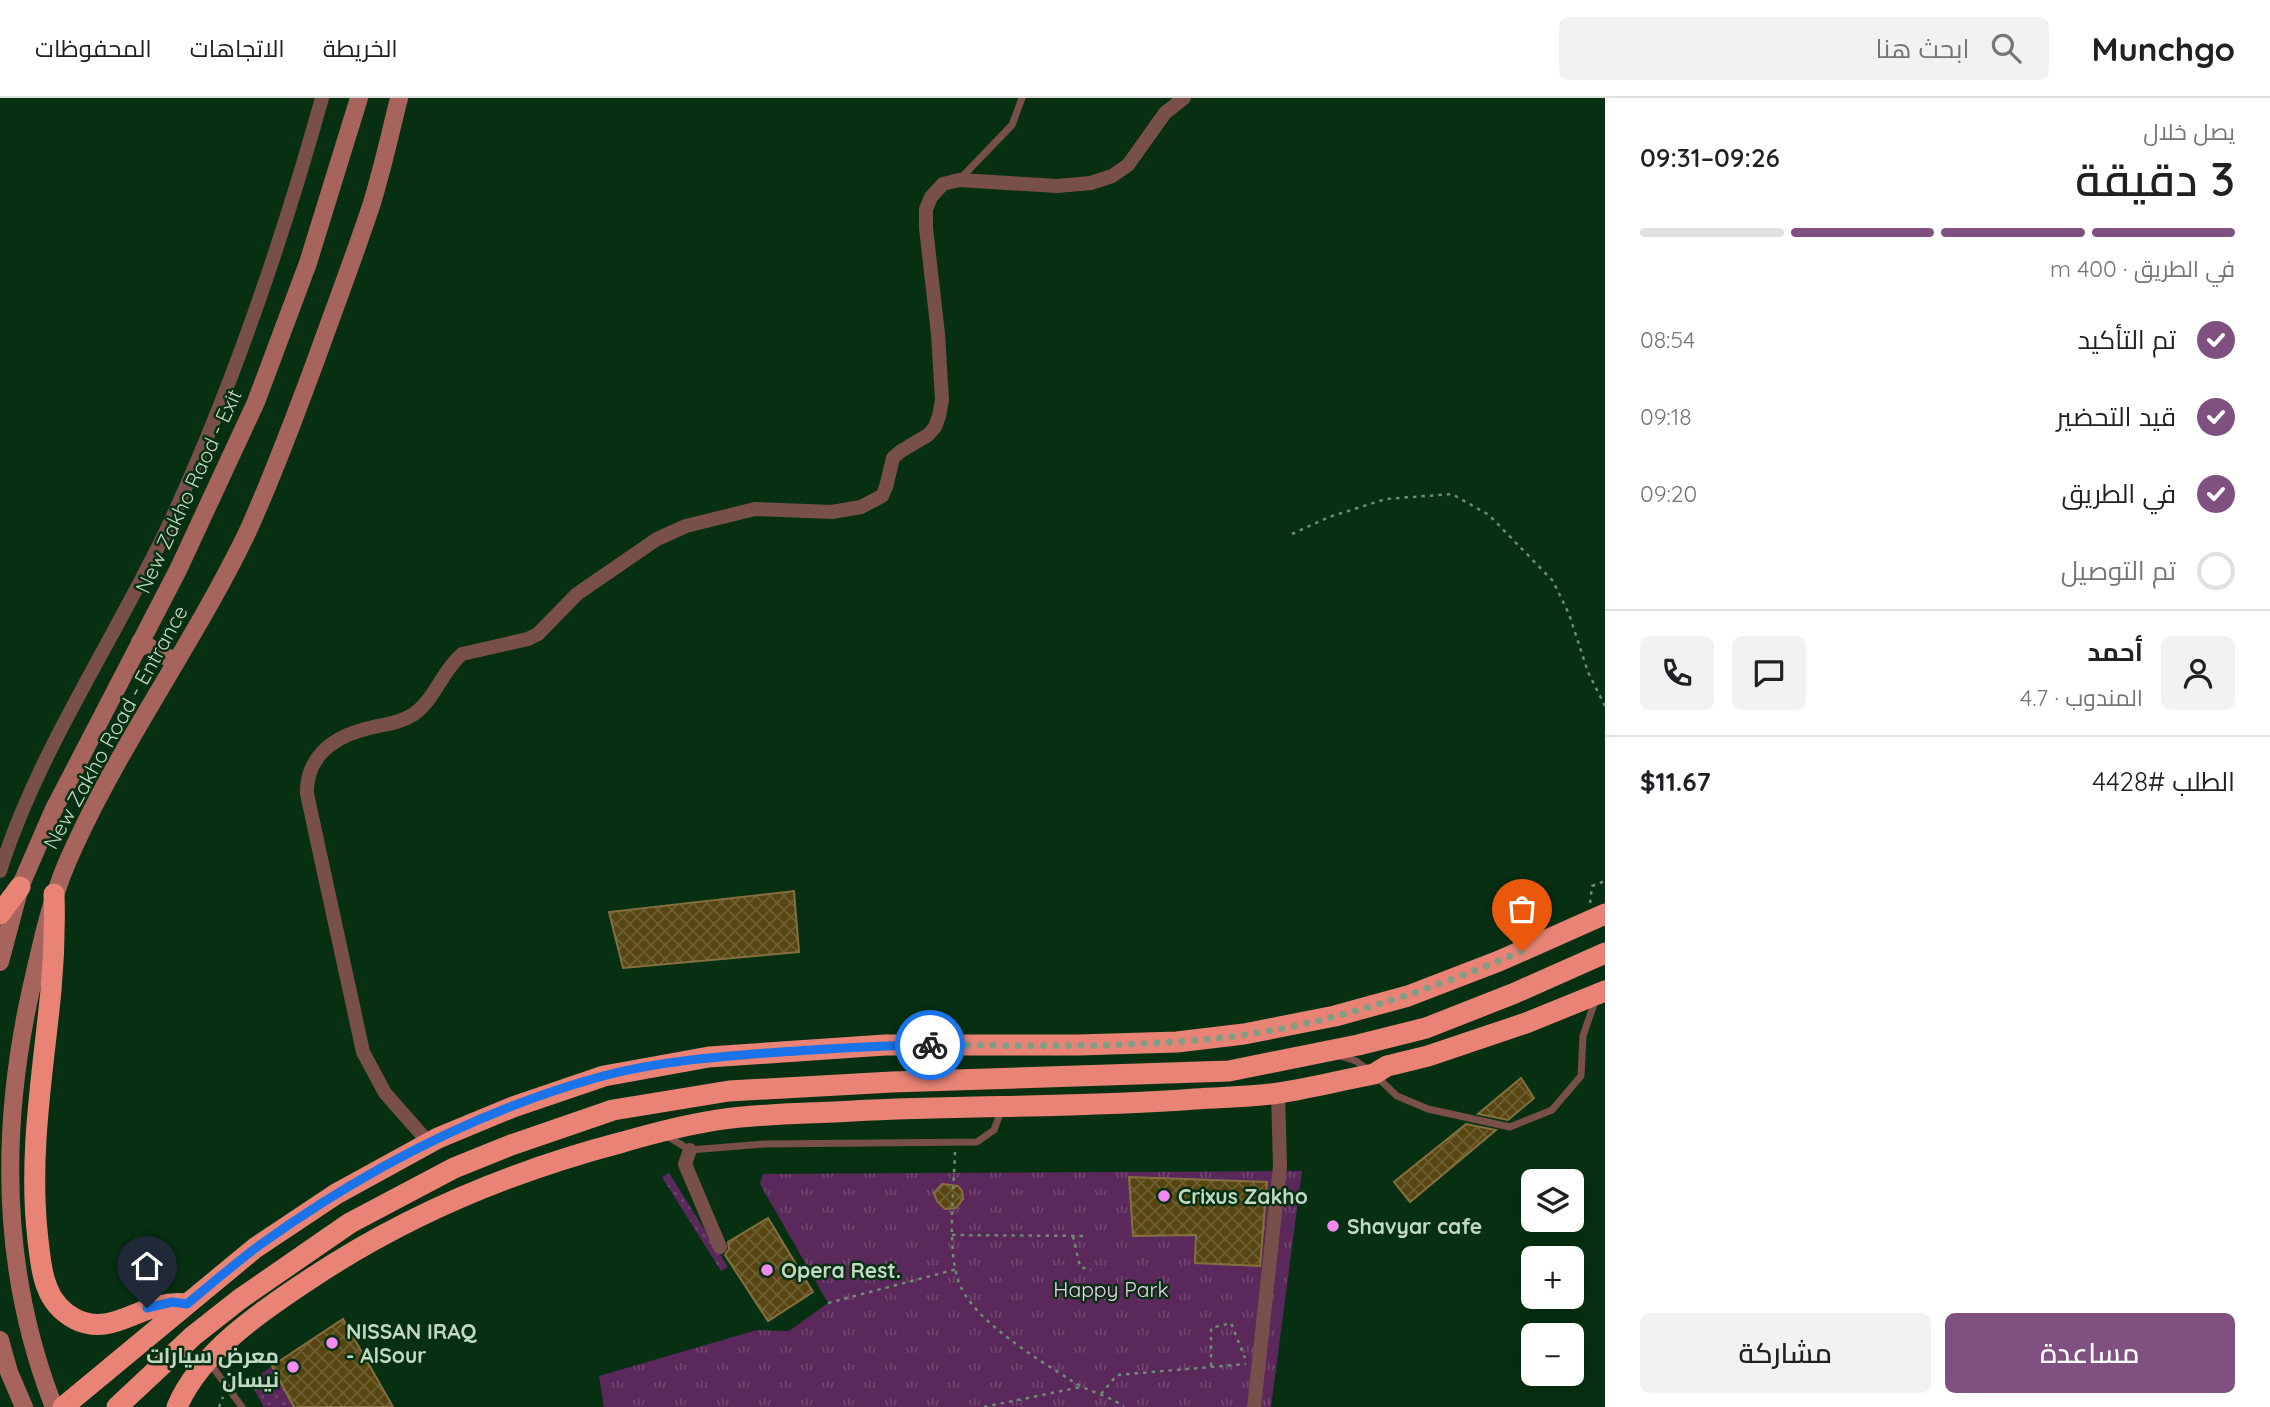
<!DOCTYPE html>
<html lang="ar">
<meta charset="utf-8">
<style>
body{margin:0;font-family:Quicksand,Cairo,sans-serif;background:#f2f2f2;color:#202124;direction:rtl;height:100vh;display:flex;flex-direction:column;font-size:26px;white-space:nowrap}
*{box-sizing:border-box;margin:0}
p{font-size:23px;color:#757577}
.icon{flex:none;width:38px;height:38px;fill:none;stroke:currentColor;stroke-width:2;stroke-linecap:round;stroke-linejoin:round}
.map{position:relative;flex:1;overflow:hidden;direction:ltr}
.sheet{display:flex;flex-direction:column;background:#fff;width:665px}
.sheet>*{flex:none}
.tools{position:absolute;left:1521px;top:1071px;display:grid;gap:14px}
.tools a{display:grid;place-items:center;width:63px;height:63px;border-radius:10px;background:#fff;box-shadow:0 4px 18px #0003;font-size:35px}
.pin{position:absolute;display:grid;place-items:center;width:60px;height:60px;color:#fff;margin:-72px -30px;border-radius:50% 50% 50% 0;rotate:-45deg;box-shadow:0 0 7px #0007}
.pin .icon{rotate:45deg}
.courier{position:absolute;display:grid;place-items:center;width:70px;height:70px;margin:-35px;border:5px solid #1a73e8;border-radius:50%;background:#fff;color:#222;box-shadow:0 2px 9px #0007}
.summary em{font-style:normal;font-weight:600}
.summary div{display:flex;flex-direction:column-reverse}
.summary{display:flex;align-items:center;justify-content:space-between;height:119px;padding:0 35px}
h1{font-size:46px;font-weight:600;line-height:52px}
.bar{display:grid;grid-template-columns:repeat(4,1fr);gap:10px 7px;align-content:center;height:84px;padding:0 35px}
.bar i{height:9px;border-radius:5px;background:#e0e0e0}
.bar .on{background:#7f5080}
.bar p{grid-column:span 4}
.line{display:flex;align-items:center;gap:18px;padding:0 35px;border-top:2px solid #e0e0e0}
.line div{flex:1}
.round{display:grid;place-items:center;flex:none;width:74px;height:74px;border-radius:10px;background:#f2f2f2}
ol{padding:0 35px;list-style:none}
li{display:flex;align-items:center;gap:21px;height:77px}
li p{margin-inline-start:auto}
li .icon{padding:7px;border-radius:50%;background:#7f5080;color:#fff;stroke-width:4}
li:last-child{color:#757577}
li i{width:38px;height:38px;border:4px solid #e0e0e0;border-radius:50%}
.action{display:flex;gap:14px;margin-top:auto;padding:14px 35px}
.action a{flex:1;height:80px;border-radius:10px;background:#7f5080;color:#fff;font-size:28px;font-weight:600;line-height:80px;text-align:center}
.action a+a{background:#f2f2f2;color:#202124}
header{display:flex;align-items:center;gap:42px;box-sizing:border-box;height:98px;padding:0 35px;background:#fff;border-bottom:2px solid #e0e0e0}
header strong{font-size:33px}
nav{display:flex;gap:38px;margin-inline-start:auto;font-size:24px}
.search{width:490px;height:63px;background:#f2f2f2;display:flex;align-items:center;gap:18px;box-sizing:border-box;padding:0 24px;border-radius:10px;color:#757577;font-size:26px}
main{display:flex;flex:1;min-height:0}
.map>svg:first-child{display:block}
.grass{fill:url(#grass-dots)}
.park{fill:url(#park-tufts)}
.building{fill:url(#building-cross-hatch);stroke:#84703f;stroke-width:2}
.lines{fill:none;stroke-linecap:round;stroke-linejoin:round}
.path{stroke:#6d8c73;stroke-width:2.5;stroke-dasharray:3.5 5;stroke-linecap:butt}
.lane{stroke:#794f49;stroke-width:7}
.street{stroke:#794f49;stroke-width:14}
.secondary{stroke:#a6645c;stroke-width:18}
.highway{stroke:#e98376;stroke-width:21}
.done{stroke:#809d85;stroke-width:7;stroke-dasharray:0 12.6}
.route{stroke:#1a73e8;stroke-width:9}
.poi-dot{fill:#f389f1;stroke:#063011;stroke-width:2.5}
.labels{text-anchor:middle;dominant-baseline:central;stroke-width:5;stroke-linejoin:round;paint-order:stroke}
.street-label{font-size:21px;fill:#c2d8c4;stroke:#063011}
.poi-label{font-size:21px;font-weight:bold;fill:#c2d8c4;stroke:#063011;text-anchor:start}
.park-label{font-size:21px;fill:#f6d0f4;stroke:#063011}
</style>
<header>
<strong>Munchgo</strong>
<div class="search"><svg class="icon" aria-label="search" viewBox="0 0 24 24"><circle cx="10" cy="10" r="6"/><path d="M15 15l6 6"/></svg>ابحث هنا</div>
<nav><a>الخريطة</a><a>الاتجاهات</a><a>المحفوظات</a></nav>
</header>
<main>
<section class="sheet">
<div class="summary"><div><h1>3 دقيقة</h1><p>يصل خلال</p></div><em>09:26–09:31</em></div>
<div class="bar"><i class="on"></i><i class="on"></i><i class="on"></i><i></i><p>في الطريق · 400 m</p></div>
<ol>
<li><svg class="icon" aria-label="check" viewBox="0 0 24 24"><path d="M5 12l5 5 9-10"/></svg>تم التأكيد<p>08:54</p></li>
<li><svg class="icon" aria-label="check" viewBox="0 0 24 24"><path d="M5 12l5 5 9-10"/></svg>قيد التحضير<p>09:18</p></li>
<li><svg class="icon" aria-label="check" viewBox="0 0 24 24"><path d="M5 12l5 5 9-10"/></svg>في الطريق<p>09:20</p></li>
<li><i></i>تم التوصيل</li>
</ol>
<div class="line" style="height:126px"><a class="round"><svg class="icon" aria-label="person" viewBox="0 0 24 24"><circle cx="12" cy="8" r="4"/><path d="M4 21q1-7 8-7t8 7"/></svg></a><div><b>أحمد</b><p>المندوب · 4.7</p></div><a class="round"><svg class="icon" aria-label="chat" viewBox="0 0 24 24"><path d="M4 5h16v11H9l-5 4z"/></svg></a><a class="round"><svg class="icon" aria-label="phone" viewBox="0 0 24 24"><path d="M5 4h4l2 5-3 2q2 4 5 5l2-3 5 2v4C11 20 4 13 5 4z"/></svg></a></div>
<div class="line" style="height:91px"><div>الطلب #4428</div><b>$11.67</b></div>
<div class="action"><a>مساعدة</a><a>مشاركة</a></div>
</section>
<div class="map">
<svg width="1605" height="1309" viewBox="0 0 1605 1309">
<defs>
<pattern id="grass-dots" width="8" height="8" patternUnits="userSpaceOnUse" patternTransform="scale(1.75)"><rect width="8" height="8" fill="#5a285a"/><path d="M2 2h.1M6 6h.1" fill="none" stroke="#704670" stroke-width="1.8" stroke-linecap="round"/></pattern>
<pattern id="park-tufts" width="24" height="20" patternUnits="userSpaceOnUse" patternTransform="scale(1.75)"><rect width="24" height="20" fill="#5a285a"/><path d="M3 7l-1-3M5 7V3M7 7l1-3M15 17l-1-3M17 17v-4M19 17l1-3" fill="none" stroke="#704670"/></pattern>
<pattern id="building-cross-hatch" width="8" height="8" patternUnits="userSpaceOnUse" patternTransform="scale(1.75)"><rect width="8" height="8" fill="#584612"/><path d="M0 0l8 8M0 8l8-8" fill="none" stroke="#6e6033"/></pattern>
</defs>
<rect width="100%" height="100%" fill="#063011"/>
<path class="grass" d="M669,1075L728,1169L721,1173L662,1079Z
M272,1268L294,1309H264L250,1284Z"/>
<path class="park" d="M1302,1073L1271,1309H604L599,1278L757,1232L789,1233L828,1205L760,1086L763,1076Z"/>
<path class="building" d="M794,793L799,854L623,870L609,814Z
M1521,980L1534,1000L1508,1022L1478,1016Z
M1466,1026L1496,1032L1410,1104L1394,1084Z
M1129,1079L1267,1084L1260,1168L1195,1165L1196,1137L1133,1138Z
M942,1086L958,1088L962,1093L963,1101L956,1110L945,1111L937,1103L934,1095Z
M768,1120L813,1194L768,1223L725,1157L729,1151L728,1144Z
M343,1221L393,1309H294L272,1268Z"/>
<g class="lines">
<path class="path" d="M1292,436L1329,419L1386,401L1452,396L1489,417L1553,483L1569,516L1588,574L1605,608
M1590,805L1592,788L1605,783
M955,1054C954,1090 947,1148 958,1182C971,1222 1038,1261 1072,1283C1088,1294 1109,1297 1124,1309
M952,1137L1084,1138
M1073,1138L1080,1169L1091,1172
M828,1205L957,1171
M1211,1268V1230L1231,1225L1245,1260
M1101,1296L1117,1277L1246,1266
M219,1309L223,1299
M984,1309L1081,1289"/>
<path class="lane" d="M960,81L1012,27L1022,0
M1340,958L1356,963L1374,976L1397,998L1428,1011L1510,1029L1552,1012L1581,978L1583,938L1595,903
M667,1038L690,1052L764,1046L977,1044L994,1032L1001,1013
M209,1264L242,1309"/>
<path class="street" d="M0,773C40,648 117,539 172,420C234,285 282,143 322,0
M429,1045L385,995L363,954L307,696C306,661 330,641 362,632C380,626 397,627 414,616C435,601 442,573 462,556L528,541L538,536L577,496L657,441L686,428L755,411L832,414L861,409L882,398L886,389L893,360L901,353L928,337L935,329L939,318L942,302L938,236L926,130V111L931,99L943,86L959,82L1057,88L1091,85L1112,78L1128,67L1165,15L1184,0
M690,1052L685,1066L720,1149
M1254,1309L1280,1068L1278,995"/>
<path class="secondary" d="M140,544L176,564
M0,864L20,789L53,713L178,472L256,304L308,165L359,0
M0,1242L9,1274L24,1309
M52,1304C0,1168 0,1028 32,887C43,838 53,792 75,747C124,640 196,541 247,435C273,378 295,318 317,259C335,209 354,159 371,108C382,73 390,36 399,0"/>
<path class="highway" d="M54,796C55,829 54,860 51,892C43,975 28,1058 38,1142C40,1158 41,1175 47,1189C52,1203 62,1214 75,1221C115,1241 142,1200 187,1206
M0,816L20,789
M63,1309L255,1150L336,1096L438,1040L513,1009L604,978L709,959L885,947H1078L1177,944L1244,936L1335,918L1408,898L1499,863L1605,816
M117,1309L193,1238L240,1201L350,1125L454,1070L511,1047L613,1012L729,993L892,984L1229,973L1358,947L1426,930L1515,895L1605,855
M177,1309C200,1254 263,1212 310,1181C406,1117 512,1073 623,1044C654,1035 685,1027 717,1022C762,1015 808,1016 853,1013C967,1007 1081,1010 1195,1001C1223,999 1251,999 1279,995C1311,990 1342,982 1374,976L1387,968L1428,958L1526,925L1605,893"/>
</g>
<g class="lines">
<path class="done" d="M930,947C1034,947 1140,951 1243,937C1340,923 1433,891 1522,853"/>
<path class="route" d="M147,1210L172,1204L187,1206C210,1187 233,1167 257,1149C361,1074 479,1012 603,978C659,963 723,958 781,954C831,951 880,947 930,947"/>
</g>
<g class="poi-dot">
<circle cx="1164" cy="1098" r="7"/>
<circle cx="1333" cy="1128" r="7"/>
<circle cx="767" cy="1172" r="7"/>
<circle cx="332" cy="1245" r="7"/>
<circle cx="293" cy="1269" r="7"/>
</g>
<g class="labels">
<g class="street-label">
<text transform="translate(188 393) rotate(-65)">New Zakho Raod - Exit</text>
<text transform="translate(115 629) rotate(-61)">New Zakho Road - Entrance</text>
</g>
<g class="poi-label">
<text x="1178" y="1098">Crixus Zakho</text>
<text x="1347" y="1128">Shavyar cafe</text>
<text x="781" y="1172">Opera Rest.</text>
<text x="346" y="1233">NISSAN IRAQ<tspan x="346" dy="24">- AlSour</tspan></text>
<text x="279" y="1257" text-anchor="end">معرض سيارات<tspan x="279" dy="24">نيسان</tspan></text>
</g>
<g class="park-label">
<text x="1111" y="1191">Happy Park</text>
</g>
</g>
</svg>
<div class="tools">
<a><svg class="icon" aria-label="layers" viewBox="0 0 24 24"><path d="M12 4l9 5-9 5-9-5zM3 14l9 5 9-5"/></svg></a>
<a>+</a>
<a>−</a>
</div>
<div class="pin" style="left:1522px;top:853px;background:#ea580c"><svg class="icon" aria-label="bag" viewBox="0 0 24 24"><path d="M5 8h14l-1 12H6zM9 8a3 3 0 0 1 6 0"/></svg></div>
<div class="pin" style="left:147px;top:1210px;background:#1f2937"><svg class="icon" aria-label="home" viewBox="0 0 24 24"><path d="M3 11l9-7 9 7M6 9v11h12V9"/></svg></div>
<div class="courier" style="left:930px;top:947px"><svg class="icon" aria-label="bike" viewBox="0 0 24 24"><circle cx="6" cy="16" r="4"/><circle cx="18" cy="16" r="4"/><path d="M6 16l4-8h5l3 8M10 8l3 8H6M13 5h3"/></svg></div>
</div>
</main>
